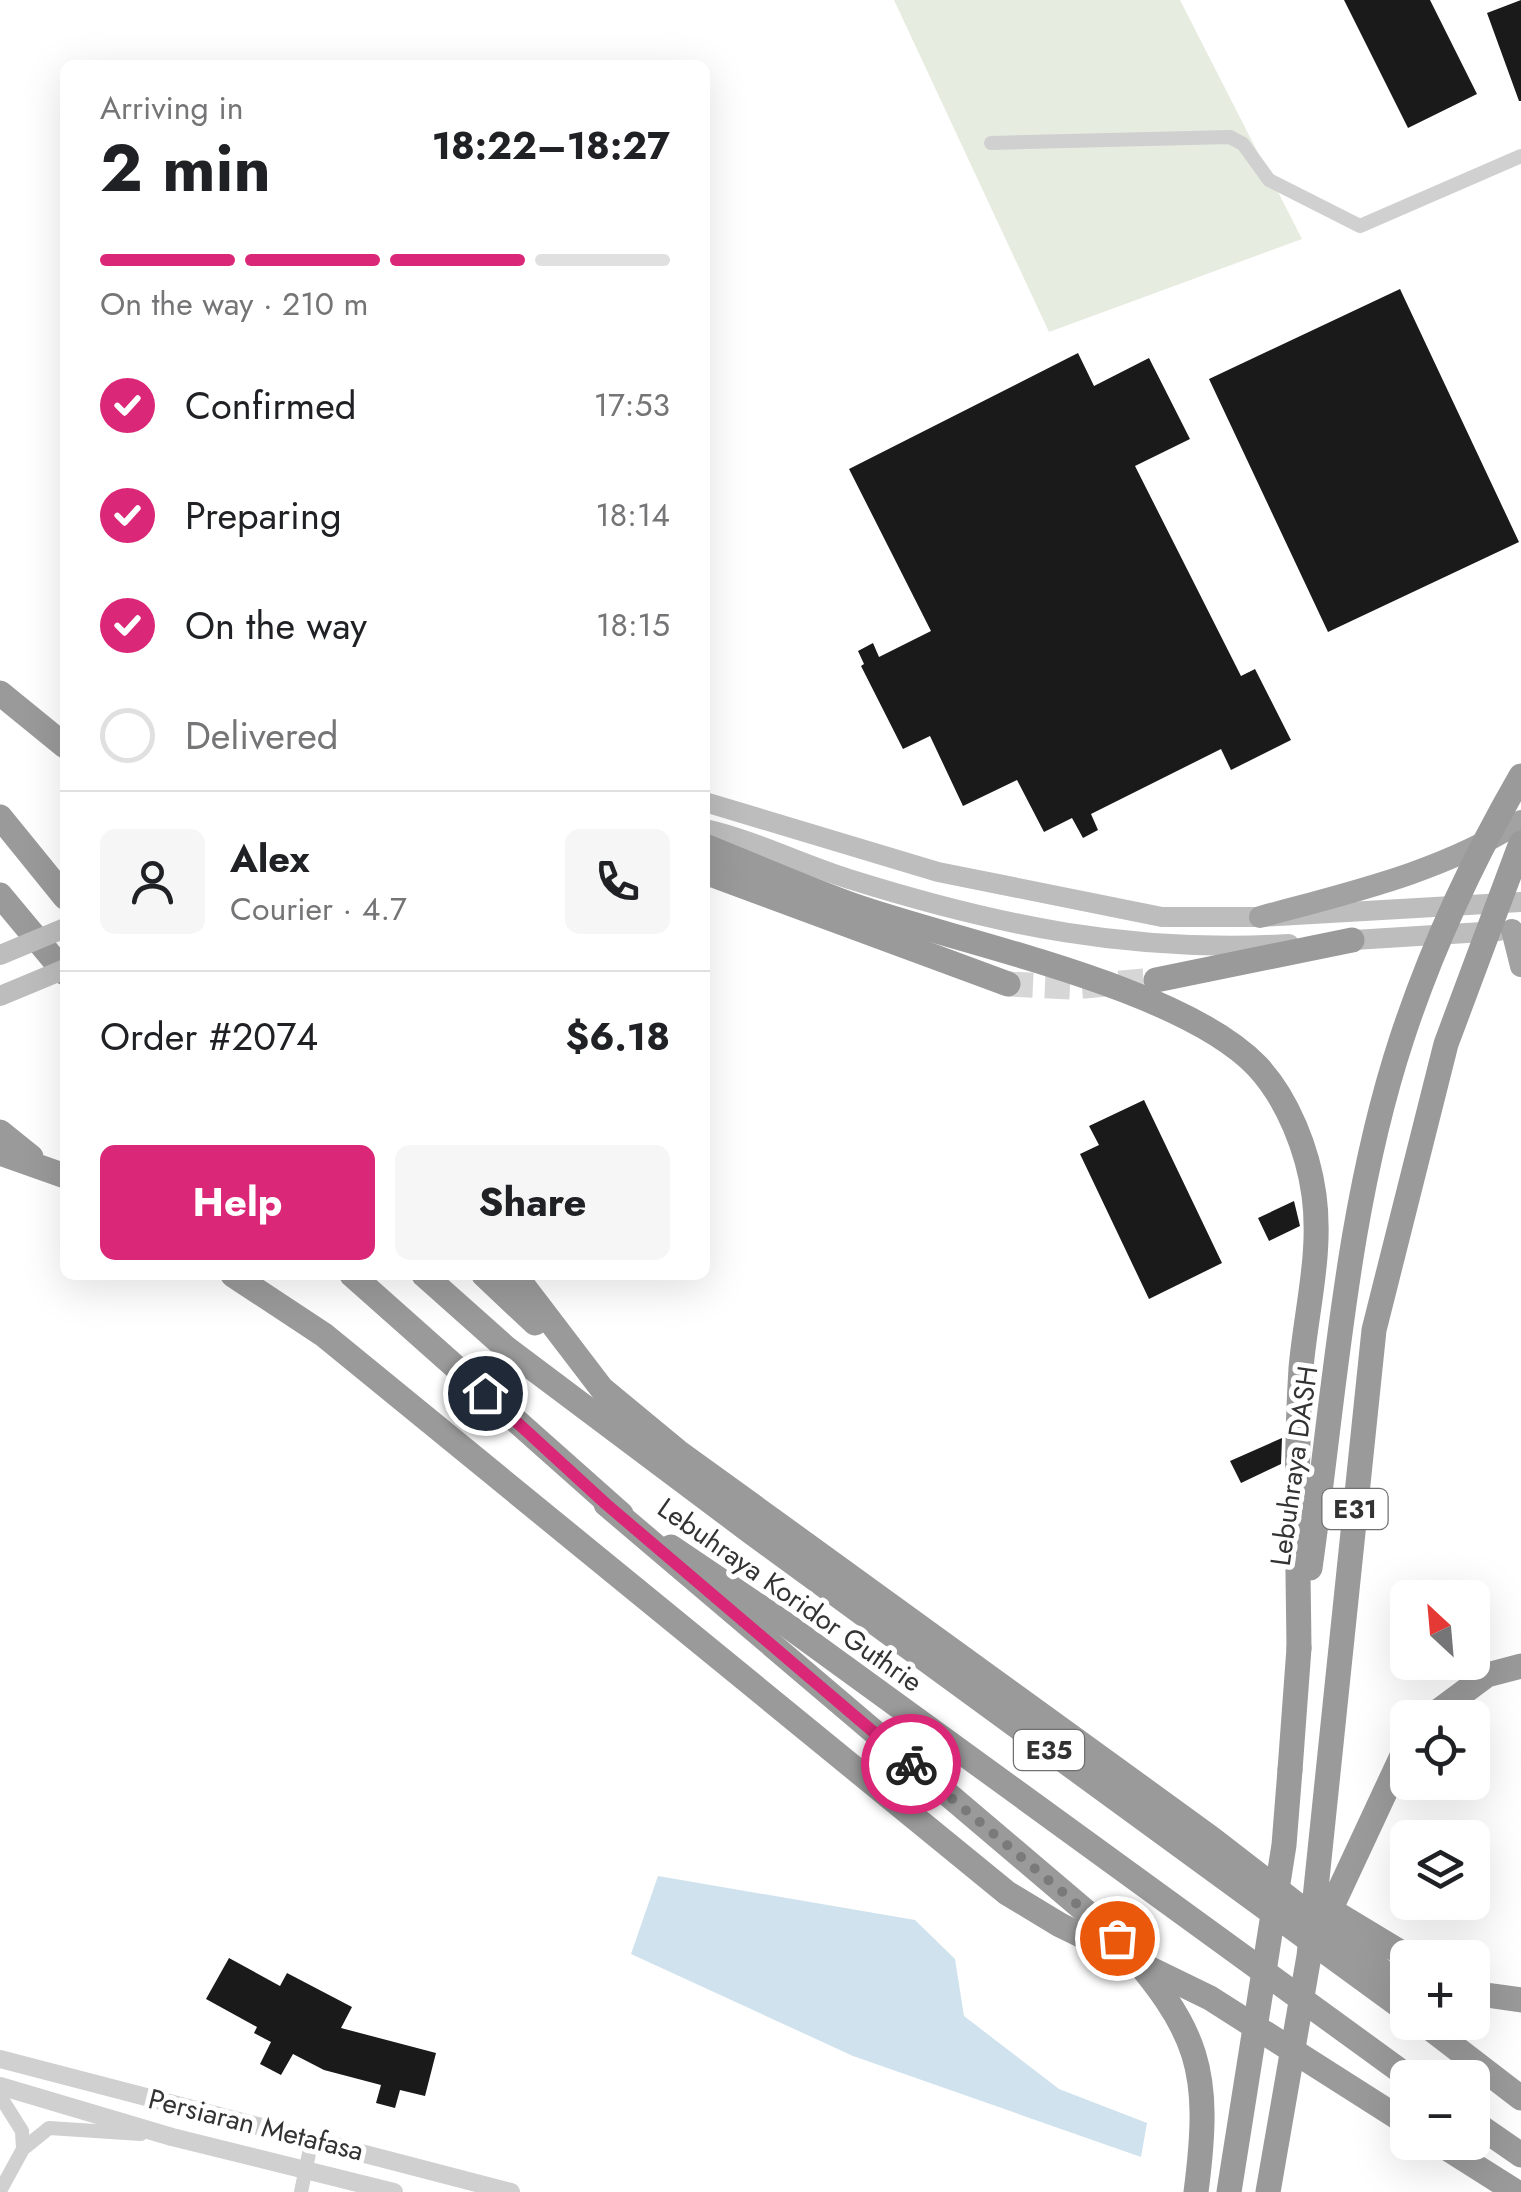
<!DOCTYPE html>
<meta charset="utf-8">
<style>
body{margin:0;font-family:Jost,sans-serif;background:#f6f6f6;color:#202124;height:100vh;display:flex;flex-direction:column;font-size:38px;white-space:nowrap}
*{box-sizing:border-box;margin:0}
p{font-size:32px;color:#757577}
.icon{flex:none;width:55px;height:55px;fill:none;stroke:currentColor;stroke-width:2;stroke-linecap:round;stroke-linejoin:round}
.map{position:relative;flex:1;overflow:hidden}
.drawer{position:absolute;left:60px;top:60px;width:650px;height:1220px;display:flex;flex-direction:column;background:#fff;border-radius:15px;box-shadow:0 10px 40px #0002}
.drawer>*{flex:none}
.needle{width:65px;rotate:334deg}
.fabs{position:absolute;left:1390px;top:1580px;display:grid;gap:20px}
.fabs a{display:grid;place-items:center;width:100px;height:100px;border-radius:15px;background:#fff;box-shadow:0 10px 40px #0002;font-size:50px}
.pin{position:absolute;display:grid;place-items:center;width:85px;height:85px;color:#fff;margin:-42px;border:5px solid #fff;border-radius:50%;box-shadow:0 2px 10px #0007}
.courier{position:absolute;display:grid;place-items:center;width:100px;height:100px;margin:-50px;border:8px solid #db2777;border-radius:50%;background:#fff;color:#222;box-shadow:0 2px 12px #0007}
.overview em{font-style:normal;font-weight:700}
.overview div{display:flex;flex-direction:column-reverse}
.overview{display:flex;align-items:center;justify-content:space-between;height:170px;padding:0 40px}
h1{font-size:65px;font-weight:700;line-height:75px}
.bar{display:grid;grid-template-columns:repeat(4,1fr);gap:15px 10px;align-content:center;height:120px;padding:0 40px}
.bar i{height:12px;border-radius:8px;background:#e0e0e0}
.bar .current{background:#db2777}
.bar p{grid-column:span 4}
.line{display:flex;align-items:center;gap:25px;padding:0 40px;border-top:2px solid #e0e0e0}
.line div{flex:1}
.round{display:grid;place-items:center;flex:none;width:105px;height:105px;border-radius:15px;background:#f6f6f6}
ol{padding:0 40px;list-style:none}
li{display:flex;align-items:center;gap:30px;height:110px}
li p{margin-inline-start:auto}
li .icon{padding:10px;border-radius:50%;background:#db2777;color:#fff;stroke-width:4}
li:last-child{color:#757577}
li i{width:55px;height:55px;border:5px solid #e0e0e0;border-radius:50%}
.cta{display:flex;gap:20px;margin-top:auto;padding:20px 40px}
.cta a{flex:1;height:115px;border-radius:15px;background:#db2777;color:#fff;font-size:40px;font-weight:700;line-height:115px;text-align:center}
.cta a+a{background:#f6f6f6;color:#202124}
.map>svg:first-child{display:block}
.green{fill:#e6ecdf}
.water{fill:#cfe2ee}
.building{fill:#1a1a1a}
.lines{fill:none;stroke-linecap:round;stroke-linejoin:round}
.motorway-tunnel{stroke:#d6d6d6;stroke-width:25;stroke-dasharray:25 12;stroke-linecap:butt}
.minor{stroke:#d0d0d0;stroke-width:14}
.tertiary{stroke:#d0d0d0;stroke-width:18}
.secondary{stroke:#bdbdbd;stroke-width:20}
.trunk{stroke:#a2a2a2;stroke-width:22}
.motorway{stroke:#9a9a9a;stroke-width:25}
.secondary-bridge{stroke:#bdbdbd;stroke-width:20}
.motorway-bridge{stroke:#9a9a9a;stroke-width:25}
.done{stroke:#7a7a7a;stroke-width:10;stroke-dasharray:0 18}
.route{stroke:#db2777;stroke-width:12}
.labels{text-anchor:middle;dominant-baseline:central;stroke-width:10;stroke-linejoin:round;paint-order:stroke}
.shield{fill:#fff;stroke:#707070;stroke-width:2.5}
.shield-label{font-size:25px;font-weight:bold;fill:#333}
.street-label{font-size:28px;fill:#333;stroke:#fff}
</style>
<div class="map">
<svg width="1521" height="2192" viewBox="0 0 1521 2192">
<rect width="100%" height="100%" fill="#fff"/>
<path class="green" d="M894,0H1180L1302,239L1049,332Z"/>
<path class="water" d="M658,1876L915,1920L955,1959L964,2016L1059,2089L1147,2123L1141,2157L853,2056L631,1954Z"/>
<path class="building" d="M1344,0H1430L1477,94L1408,128Z
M1521,0V101H1519L1487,13Z
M1400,289L1519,542L1328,632L1209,379Z
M1078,353L1094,386L1149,358L1190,439L1135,466L1241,676L1255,669L1291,740L1231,770L1221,749L1091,814L1098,830L1083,838L1072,818L1044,832L1017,780L963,806L930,736L903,749L861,666L864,664L858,651L873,643L879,657L931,631L849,469Z
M1144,1100L1222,1263L1149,1299L1080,1154L1099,1145L1089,1126Z
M1294,1201L1300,1226L1269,1241L1258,1218Z
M1282,1438L1281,1464L1241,1483L1230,1461Z
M229,1958L280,1986L287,1973L352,2007L341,2028L436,2053L425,2096L400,2090L395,2108L376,2103L381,2085L324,2070L293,2054L281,2075L260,2064L271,2042L254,2033L257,2027L206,1999Z"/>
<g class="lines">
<path class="motorway-tunnel" d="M1008,984L1072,987L1156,980"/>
<path class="minor" d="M991,143L1230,137L1243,144L1269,180L1360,226L1521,156
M0,2096L22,2131L23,2149
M0,2191L23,2149L49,2128L141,2134
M301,2192L312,2139"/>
<path class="tertiary" d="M0,2059L511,2192
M0,2086L172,2137L394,2192"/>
<path class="secondary" d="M705,802L938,872L1162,917H1260L1521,902
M705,829C754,840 801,864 849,879C999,926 1131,953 1289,944
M1338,941L1499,931"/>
<path class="trunk" d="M1260,917C1348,893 1443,872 1521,821
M1512,930L1521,966"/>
<path class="motorway" d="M0,693L65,746
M0,817L65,897
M705,872L1008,984
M0,895L65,973
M1156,980L1352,940
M0,1132L31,1157
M0,1153L65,1176
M233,1275L324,1335L1007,1893L1060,1925L1210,1998L1408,2124
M352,1275L621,1514
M424,1275L506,1348L751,1532L1408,2012
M484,1275L535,1323
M515,1275L602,1389L677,1451L1211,1838L1408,1991
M671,1547L788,1626L1410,2078
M1429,1718L1487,1675L1521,1666
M1290,1770L1299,1648
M1314,1900L1410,1958
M1472,1993L1521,2000
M1422,2022L1521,2098
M1472,2121L1521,2155
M1437,2142L1516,2192"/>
<path class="secondary-bridge" d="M0,955L65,928
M0,996L65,969"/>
<path class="motorway-bridge" d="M705,846C754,866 803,887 852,905C960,943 1180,986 1257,1066C1288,1099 1308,1151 1314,1195C1322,1253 1306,1311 1301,1368C1295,1461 1298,1555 1299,1648
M606,1504L1117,1938C1200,2032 1212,2069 1196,2192
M1310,1568C1335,1392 1346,1208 1402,1038C1432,947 1473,859 1521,776
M1319,1934L1408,1743
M1229,2192L1284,1845L1290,1770
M1268,2192L1309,1956L1374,1330L1446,1044L1521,843"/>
</g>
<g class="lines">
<path class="done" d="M911,1764L1117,1938"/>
<path class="route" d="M485,1393L606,1504L911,1764"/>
</g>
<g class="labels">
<g class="shield">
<rect x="1322.5" y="1489" width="65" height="40" rx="8"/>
<rect x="1014" y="1730" width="70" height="40" rx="8"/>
</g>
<g class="shield-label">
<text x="1355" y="1509">E31</text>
<text x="1049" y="1750">E35</text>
</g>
<g class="street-label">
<text transform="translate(1294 1466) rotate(-82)">Lebuhraya DASH</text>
<text transform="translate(790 1595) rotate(35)">Lebuhraya Koridor Guthrie</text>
<text transform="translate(256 2125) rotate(14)">Persiaran Metafasa</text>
</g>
</g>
</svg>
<div class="fabs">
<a><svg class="needle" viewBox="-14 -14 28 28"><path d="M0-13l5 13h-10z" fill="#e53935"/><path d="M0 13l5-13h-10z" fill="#757577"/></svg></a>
<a><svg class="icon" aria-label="locate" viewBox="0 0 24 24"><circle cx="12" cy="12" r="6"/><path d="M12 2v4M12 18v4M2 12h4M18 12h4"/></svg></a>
<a><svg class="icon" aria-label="layers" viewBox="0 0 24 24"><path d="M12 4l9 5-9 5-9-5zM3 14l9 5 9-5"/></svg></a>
<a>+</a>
<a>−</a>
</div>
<div class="pin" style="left:1117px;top:1938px;background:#ea580c"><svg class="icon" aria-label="bag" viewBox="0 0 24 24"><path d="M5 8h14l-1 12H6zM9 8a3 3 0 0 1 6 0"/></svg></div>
<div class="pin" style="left:485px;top:1393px;background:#1f2937"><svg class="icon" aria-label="home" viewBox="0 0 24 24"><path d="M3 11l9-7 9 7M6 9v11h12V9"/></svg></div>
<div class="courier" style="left:911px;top:1764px"><svg class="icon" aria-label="bike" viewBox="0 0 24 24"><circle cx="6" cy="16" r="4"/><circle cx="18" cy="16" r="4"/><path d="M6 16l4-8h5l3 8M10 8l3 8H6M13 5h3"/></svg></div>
<section class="drawer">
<div class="overview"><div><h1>2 min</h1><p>Arriving in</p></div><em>18:22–18:27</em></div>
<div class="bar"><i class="current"></i><i class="current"></i><i class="current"></i><i></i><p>On the way · 210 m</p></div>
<ol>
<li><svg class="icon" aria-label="check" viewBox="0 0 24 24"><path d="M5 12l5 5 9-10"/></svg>Confirmed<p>17:53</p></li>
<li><svg class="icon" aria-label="check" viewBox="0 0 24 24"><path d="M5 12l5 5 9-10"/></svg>Preparing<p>18:14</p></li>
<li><svg class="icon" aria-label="check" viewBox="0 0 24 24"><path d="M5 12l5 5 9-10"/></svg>On the way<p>18:15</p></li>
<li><i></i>Delivered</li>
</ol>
<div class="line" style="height:180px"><a class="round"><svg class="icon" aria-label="person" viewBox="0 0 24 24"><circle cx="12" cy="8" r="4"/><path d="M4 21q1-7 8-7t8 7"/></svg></a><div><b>Alex</b><p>Courier · 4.7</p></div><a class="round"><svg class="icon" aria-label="phone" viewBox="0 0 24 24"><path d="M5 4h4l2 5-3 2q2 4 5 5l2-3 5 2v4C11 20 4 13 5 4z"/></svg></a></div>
<div class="line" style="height:130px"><div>Order #2074</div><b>$6.18</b></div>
<div class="cta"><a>Help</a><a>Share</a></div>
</section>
</div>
